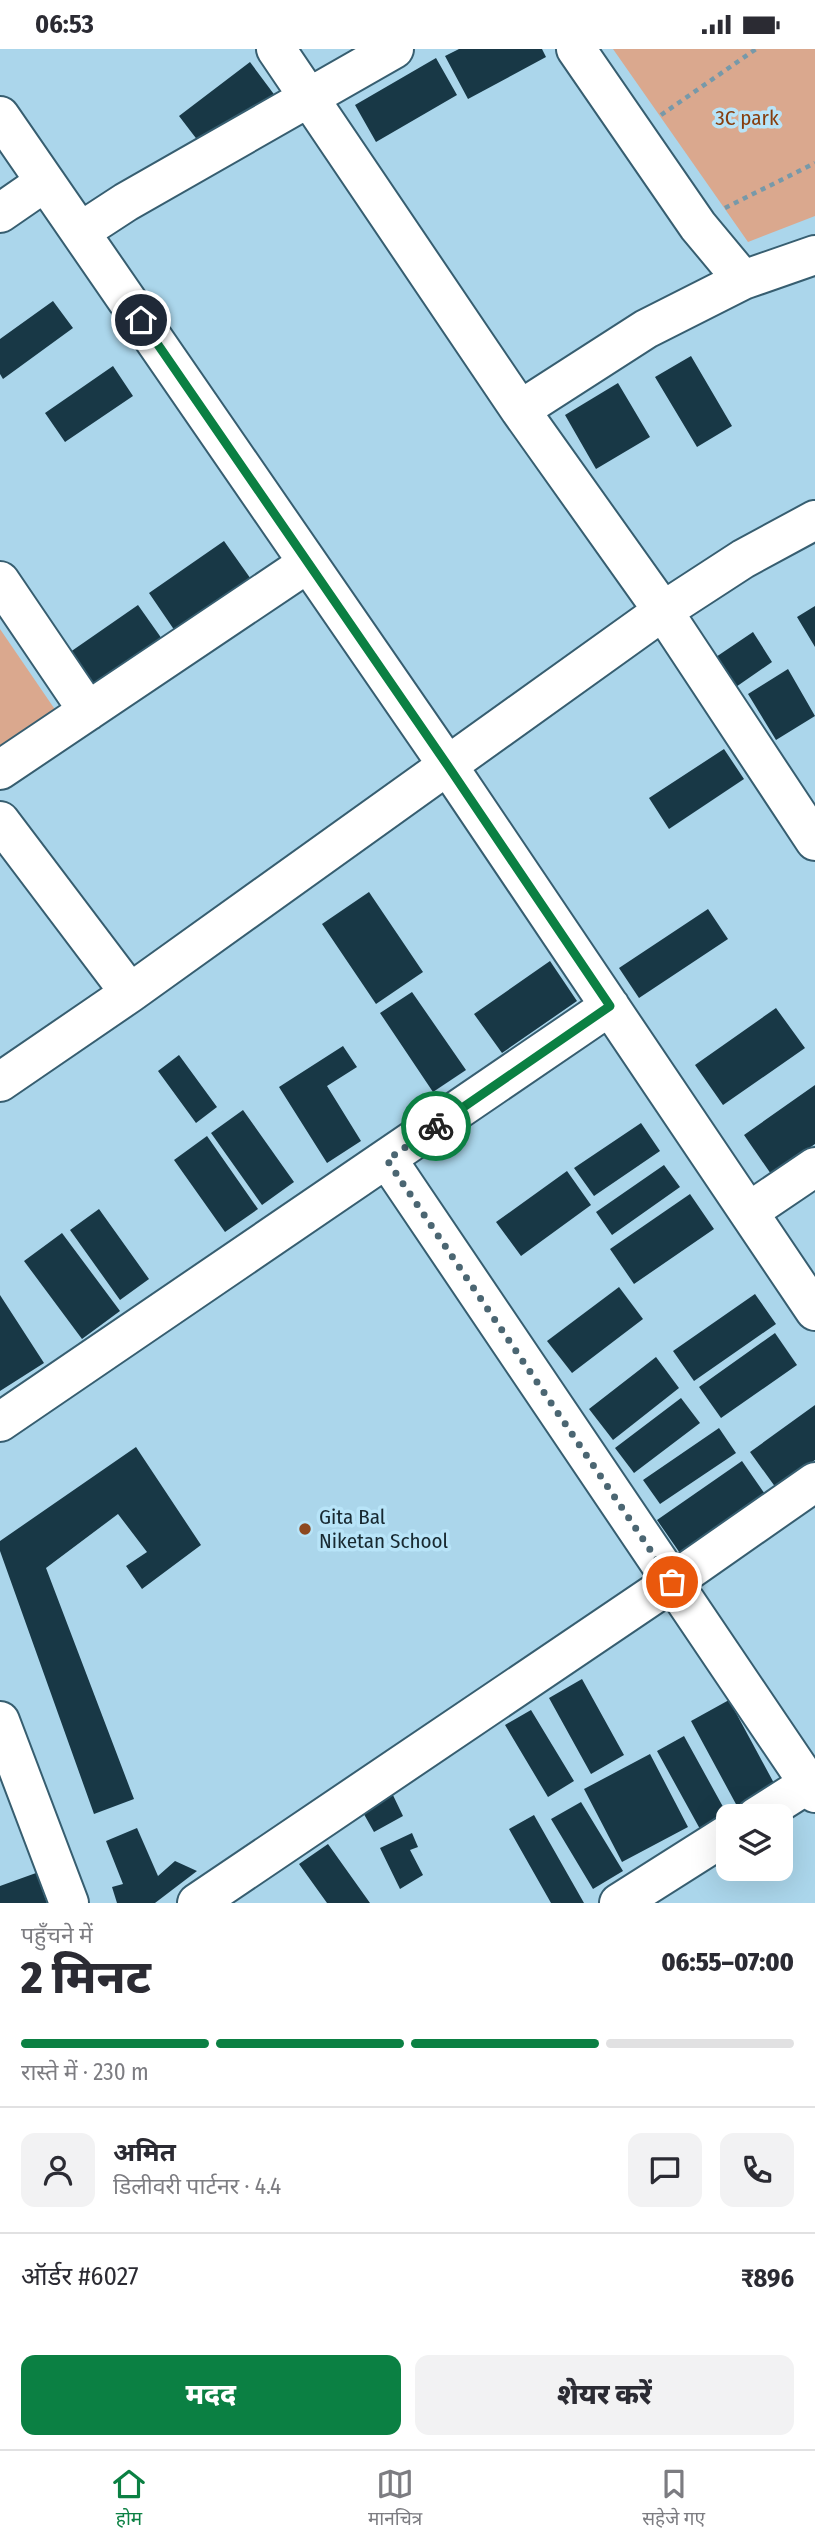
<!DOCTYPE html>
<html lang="hi">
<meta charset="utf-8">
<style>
body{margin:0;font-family:"Fira Sans Condensed","Noto Sans Devanagari",sans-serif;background:#f2f2f3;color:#2b2b33;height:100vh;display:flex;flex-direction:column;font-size:26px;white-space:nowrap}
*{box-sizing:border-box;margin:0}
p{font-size:23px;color:#7c7c81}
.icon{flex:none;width:38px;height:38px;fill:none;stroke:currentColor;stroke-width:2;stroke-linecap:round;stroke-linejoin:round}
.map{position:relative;height:1854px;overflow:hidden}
.side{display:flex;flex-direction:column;background:#fff;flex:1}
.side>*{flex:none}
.fabs{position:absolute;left:716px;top:1755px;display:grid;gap:14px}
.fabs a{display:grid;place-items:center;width:77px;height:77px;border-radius:14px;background:#fff;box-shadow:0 7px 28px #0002;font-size:35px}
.pin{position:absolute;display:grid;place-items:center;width:60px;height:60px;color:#fff;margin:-30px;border:4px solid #fff;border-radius:50%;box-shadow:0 2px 7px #0007}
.courier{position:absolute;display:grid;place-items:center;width:70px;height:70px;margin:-35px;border:5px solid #0b8043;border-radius:50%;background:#fff;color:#222;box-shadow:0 2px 9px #0007}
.summary em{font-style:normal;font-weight:800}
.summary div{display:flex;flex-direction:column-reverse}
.summary{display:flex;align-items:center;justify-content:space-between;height:119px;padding:0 21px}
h1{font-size:46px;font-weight:800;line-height:52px}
.bar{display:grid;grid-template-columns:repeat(4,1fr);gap:10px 7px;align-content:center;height:84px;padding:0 21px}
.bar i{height:9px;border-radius:5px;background:#e1e1e2}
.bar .current{background:#0b8043}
.bar p{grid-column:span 4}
.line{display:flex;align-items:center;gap:18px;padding:0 21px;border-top:2px solid #e1e1e2}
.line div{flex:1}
.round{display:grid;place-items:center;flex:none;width:74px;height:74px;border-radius:14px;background:#f2f2f3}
.action{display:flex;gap:14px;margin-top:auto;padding:14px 21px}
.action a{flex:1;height:80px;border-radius:14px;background:#0b8043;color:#fff;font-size:28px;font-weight:800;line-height:80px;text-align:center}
.action a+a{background:#f2f2f3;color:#2b2b33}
.status{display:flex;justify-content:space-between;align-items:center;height:49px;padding:0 35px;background:#fff;direction:ltr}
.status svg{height:19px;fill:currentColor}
.tabs{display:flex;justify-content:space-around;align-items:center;height:98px;border-top:2px solid #e1e1e2;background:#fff;font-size:19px;color:#7c7c81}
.tabs a{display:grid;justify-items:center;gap:4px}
.tabs .current{color:#0b8043}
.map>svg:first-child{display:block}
.green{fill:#daa88e}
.building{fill:#183846}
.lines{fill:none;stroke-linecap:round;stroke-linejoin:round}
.minor-casing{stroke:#375e70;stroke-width:42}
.path{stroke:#7799a9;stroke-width:4.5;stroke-dasharray:5 5;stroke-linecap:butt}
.minor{stroke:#fff;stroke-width:38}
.done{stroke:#4b6672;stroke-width:7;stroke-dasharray:0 12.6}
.route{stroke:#0b8043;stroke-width:9}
.poi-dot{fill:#8d481f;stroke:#b8e4f8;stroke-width:2.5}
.labels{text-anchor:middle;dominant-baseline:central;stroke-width:7;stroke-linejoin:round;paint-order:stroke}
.park-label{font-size:21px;fill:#873d0d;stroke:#b8e4f8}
.poi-label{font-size:21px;fill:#182931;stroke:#b8e4f8;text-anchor:start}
</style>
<div class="status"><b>06:53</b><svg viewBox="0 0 49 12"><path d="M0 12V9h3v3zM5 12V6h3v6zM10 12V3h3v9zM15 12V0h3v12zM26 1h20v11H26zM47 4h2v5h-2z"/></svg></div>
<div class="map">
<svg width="815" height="1854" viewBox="0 0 815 1854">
<rect width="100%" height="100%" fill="#abd6eb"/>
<path class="green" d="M613,0H815V167L748,193Z
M0,580L56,662L0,700Z"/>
<path class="building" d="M459,0H542L546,8L468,50L445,7Z
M436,9L457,46L376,93L355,56Z
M250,13L276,48L205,101L179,67Z
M53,252L73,279L3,330L0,325V290Z
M691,307L732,377L697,398L655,328Z
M113,317L133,347L65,393L45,364Z
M618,334L650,388L596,420L565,366Z
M224,492L253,533L177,585L149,544Z
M138,556L162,590L87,642L63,608Z
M815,557V598L797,568Z
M753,583L772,613L733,640L713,610Z
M788,620L815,667L776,691L748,645Z
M724,700L744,730L669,780L649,749Z
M369,843L423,923L376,955L322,875Z
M708,860L728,890L639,949L619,919Z
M550,912L577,952L502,1004L474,965Z
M412,943L466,1021L433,1043L380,964Z
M776,959L805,999L723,1056L695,1016Z
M343,997L357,1018L327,1037L361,1092L327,1114L279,1038Z
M179,1006L217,1058L196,1074L158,1022Z
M815,1036V1095L771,1125L744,1086Z
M243,1061L294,1133L262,1156L211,1084Z
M641,1074L660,1102L594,1147L574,1119Z
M207,1087L258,1160L225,1183L174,1111Z
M664,1116L680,1138L612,1186L596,1163Z
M567,1122L591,1156L521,1207L496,1173Z
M690,1145L714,1180L634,1235L610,1200Z
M99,1160L149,1230L120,1251L70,1181Z
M62,1184L120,1262L82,1290L24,1212Z
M619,1238L643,1270L572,1324L547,1292Z
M755,1245L776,1275L694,1332L673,1302Z
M0,1246L44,1314L0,1342Z
M775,1284L797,1316L721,1369L699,1338Z
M656,1308L679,1339L613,1391L589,1360Z
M681,1349L700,1374L634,1424L615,1399Z
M815,1356V1411L776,1439L750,1403Z
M719,1379L736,1404L660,1455L643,1431Z
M136,1398L201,1496L142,1540L126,1517L147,1503L118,1465L46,1519L134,1750L94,1765L0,1502V1492Z
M742,1412L767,1448L682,1507L657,1471Z
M582,1630L624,1706L591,1725L549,1649Z
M729,1651L775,1736L737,1757L691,1672Z
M531,1661L574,1732L548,1748L505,1676Z
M684,1687L727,1765L700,1780L657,1702Z
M650,1705L688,1778L622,1813L584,1740Z
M391,1742L403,1767L374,1783L361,1760Z
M581,1753L623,1822L593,1840L551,1770Z
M534,1766L584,1854H551L509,1780Z
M137,1779L158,1827L175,1812L197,1822L155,1854H117L112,1838L123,1835L106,1792Z
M412,1784L418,1798L410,1801L423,1826L400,1840L380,1799Z
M328,1795L370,1854H327L299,1815Z
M36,1824L47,1854H0V1837Z"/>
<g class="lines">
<g class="minor-casing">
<path id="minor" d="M276,0L520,361L663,562L815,792
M576,0L698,177L743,231
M0,67L448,717L815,1262
M0,164L45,133
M80,183L126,153L394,0
M520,361L646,280L743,231L815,206
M0,532L88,662
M0,721L308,514
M0,772L130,944
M0,1033L130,944L663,562L743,510L815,471
M387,1110L815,1744
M750,1162L815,1118
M0,1373L610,957
M0,1672L69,1854
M756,1768L808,1735
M197,1854L672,1533L815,1433
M619,1854L728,1785"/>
</g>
<path class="path" d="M661,66L756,0
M725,159L815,114"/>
<use href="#minor" class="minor"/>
</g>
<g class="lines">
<path class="done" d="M436,1077L387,1111L672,1533"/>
<path class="route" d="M141,271L448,717L610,957L436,1077"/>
</g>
<circle class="poi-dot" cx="305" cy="1480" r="7"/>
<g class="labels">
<g class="park-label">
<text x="747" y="69">3C park</text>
</g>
<g class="poi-label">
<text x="319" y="1468">Gita Bal<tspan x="319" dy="24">Niketan School</tspan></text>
</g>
</g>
</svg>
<div class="fabs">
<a><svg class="icon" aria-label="layers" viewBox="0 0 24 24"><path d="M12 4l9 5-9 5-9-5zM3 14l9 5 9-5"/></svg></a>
</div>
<div class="pin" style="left:672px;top:1533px;background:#ea580c"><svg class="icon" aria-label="bag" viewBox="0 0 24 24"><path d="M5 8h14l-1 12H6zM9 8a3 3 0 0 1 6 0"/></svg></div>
<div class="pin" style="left:141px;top:271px;background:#1f2937"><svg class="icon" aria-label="home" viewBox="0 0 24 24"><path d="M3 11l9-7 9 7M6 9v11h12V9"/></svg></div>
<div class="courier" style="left:436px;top:1077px"><svg class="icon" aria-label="bike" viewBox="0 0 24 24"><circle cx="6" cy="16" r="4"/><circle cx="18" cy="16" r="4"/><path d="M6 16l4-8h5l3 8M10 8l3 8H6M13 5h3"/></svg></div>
</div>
<section class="side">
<div class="summary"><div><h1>2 मिनट</h1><p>पहुँचने में</p></div><em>06:55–07:00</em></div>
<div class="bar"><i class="current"></i><i class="current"></i><i class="current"></i><i></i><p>रास्ते में · 230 m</p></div>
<div class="line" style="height:126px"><a class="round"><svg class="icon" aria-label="person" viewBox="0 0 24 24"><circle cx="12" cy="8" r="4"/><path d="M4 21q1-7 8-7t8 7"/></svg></a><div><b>अमित</b><p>डिलीवरी पार्टनर · 4.4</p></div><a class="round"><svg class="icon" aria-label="chat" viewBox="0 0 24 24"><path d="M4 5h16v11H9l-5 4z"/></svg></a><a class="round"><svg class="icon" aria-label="phone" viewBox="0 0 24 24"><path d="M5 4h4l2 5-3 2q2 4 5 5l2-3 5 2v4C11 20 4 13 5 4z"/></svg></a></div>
<div class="line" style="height:91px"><div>ऑर्डर #6027</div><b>₹896</b></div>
<div class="action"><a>मदद</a><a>शेयर करें</a></div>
</section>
<nav class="tabs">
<a class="current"><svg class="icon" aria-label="home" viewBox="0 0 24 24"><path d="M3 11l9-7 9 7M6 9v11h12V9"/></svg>होम</a>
<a><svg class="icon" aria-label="map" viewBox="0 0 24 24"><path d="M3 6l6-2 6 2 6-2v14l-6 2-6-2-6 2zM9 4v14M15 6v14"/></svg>मानचित्र</a>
<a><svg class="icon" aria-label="saved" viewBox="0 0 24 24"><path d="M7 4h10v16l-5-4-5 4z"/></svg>सहेजे गए</a>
</nav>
